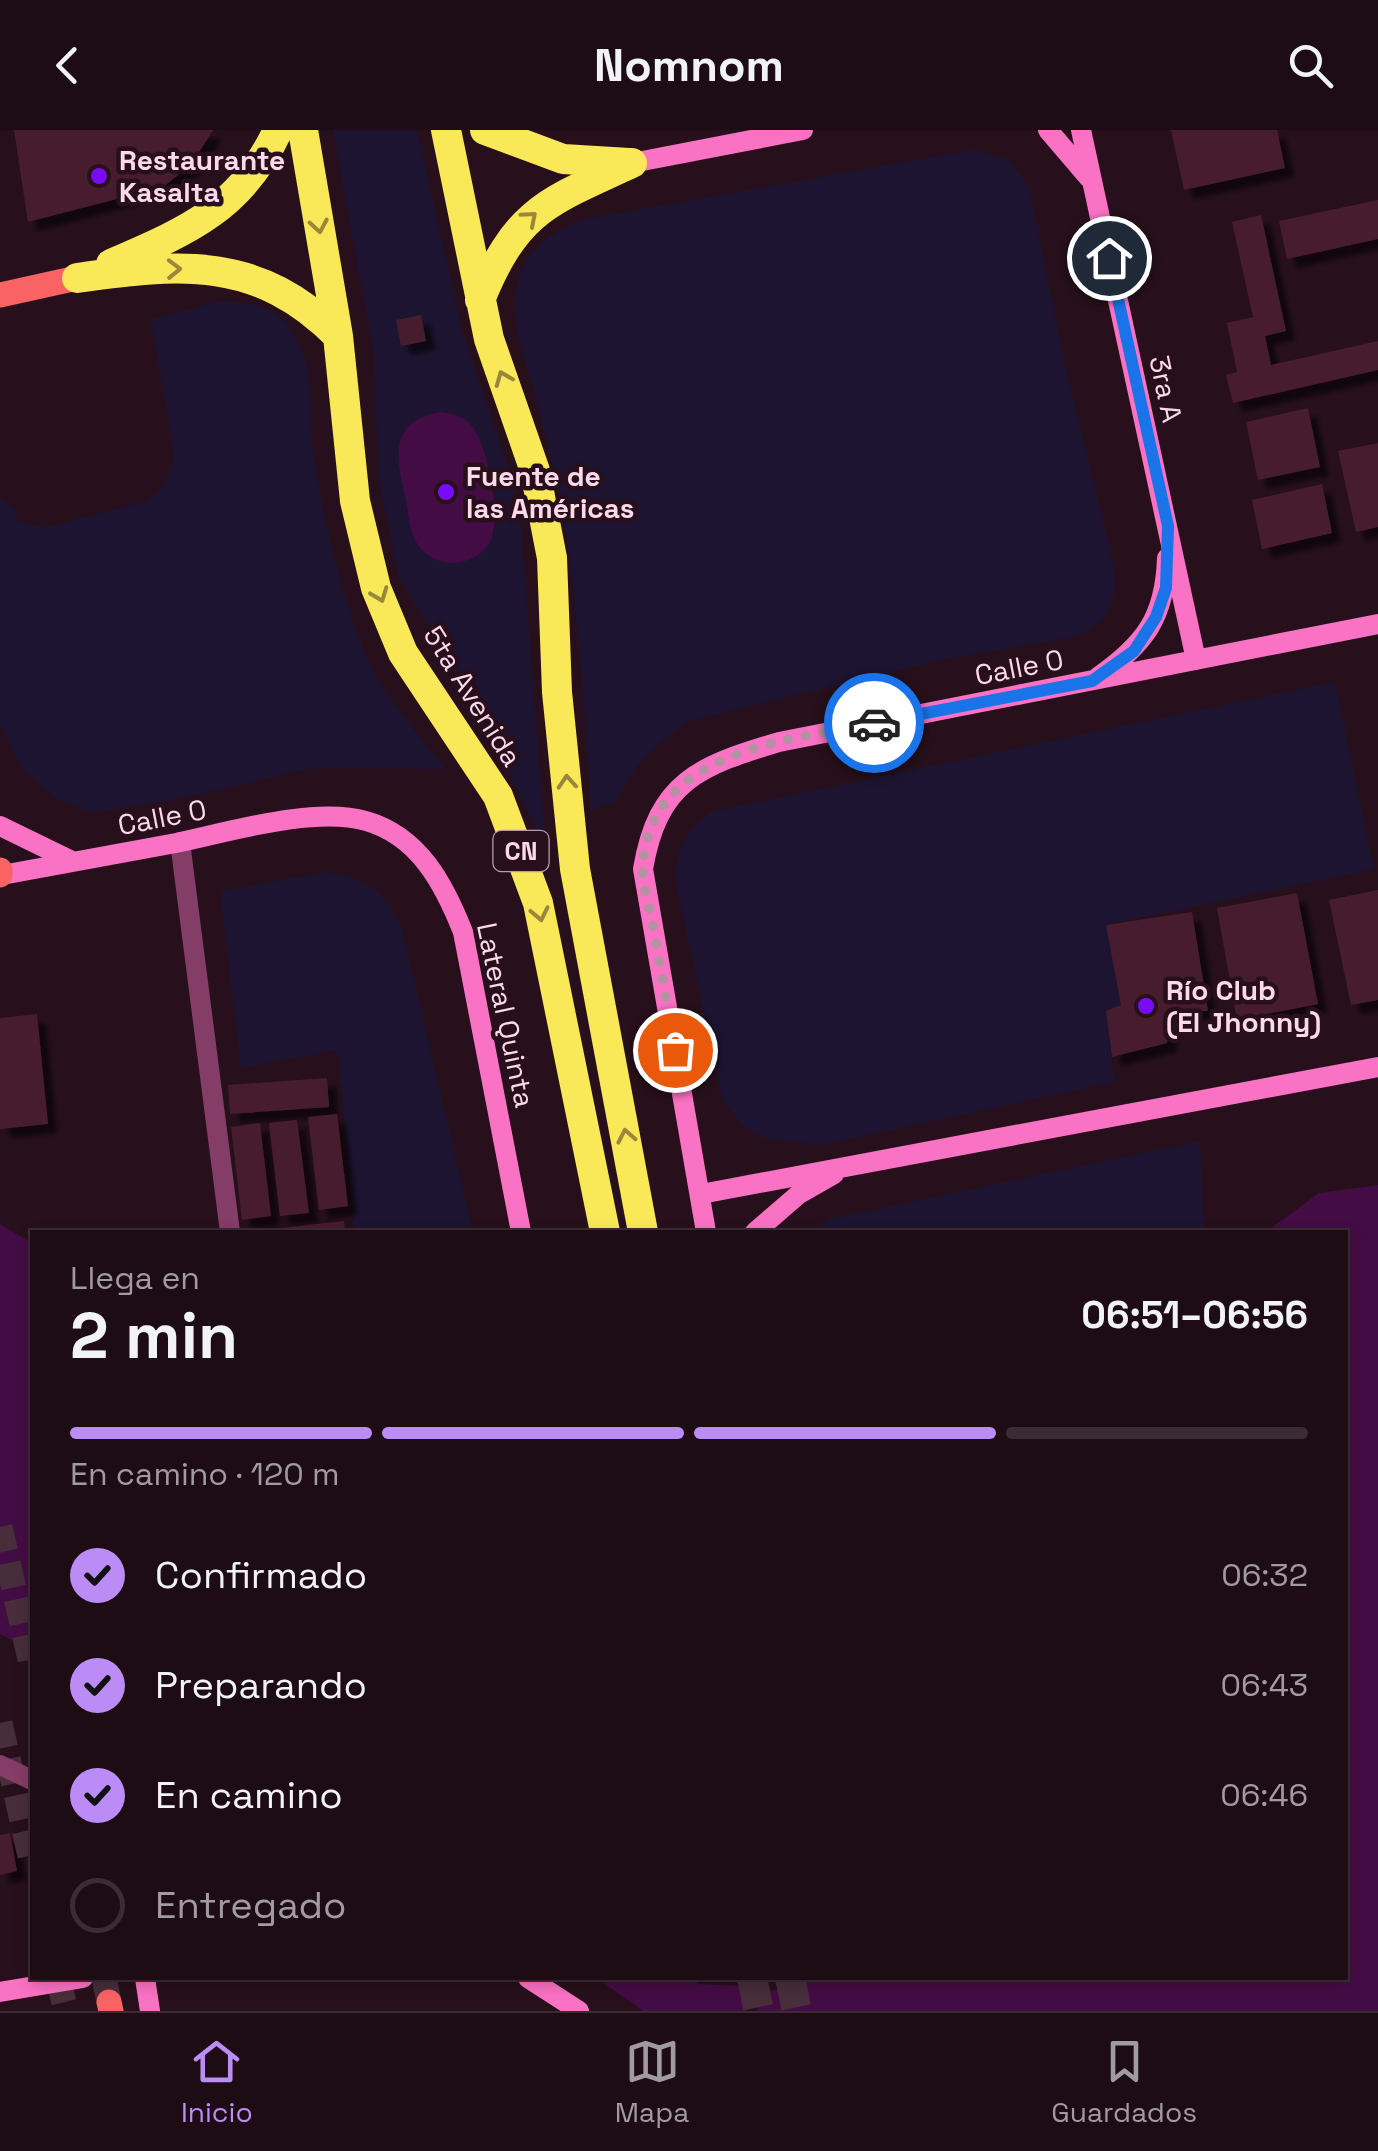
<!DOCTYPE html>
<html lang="es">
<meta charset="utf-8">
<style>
body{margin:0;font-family:"Space Grotesk",sans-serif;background:#2a1a22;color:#f1f3f6;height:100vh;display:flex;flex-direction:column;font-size:38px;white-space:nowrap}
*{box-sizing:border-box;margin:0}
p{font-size:32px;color:#a09ba0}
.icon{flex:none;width:55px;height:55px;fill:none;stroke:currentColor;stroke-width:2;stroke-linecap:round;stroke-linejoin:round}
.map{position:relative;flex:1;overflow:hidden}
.details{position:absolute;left:30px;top:1100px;width:1318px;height:750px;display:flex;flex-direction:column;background:#1d0c14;border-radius:0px;box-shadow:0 5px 15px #0003,0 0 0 2px #3b2c34}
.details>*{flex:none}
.pin{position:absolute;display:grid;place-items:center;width:85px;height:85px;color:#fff;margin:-42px;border:5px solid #fff;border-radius:50%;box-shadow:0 2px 10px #0007}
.courier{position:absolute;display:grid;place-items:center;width:100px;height:100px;margin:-50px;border:8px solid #1a73e8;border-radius:50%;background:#fff;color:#222;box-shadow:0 2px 12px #0007}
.summary em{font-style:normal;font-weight:800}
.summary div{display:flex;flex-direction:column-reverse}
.summary{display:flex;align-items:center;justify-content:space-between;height:170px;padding:0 40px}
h1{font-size:65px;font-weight:800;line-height:75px}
.bar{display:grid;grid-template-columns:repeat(4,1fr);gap:15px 10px;align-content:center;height:120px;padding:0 40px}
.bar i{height:12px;border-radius:8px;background:#3b2c34}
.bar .selected{background:#bb8bf6}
.bar p{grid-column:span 4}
ol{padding:0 40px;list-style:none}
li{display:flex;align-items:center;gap:30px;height:110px}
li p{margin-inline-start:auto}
li .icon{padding:10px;border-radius:50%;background:#bb8bf6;color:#111;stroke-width:4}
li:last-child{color:#a09ba0}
li i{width:55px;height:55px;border:5px solid #3b2c34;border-radius:50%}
header{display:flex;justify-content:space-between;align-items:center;height:130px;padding:0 40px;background:#1d0c14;font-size:45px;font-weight:800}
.tab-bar{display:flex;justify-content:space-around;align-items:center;height:140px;border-top:2px solid #3b2c34;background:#1d0c14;font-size:28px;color:#a09ba0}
.tab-bar a{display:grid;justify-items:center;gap:5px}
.tab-bar .selected{color:#bb8bf6}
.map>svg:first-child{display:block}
.green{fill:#1d1431}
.water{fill:#440c44}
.pier{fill:#27101b}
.building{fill:#471d2f;filter:url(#shadow)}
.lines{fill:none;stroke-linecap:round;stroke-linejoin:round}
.primary-tunnel{stroke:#472e3a;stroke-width:25;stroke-dasharray:25 12;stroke-linecap:butt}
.highway-tunnel{stroke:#472e3a;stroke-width:30;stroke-dasharray:30 15;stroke-linecap:butt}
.lane{stroke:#843d67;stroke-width:20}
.street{stroke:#843d67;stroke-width:20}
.secondary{stroke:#fa72c4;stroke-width:20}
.primary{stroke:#fa6363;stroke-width:25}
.highway{stroke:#f9e857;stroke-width:30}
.oneway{stroke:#9a873c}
.done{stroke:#b392a2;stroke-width:10;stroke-dasharray:0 18}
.route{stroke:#1a73e8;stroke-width:12}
.poi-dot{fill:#7a0bf7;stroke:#27101b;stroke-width:4}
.labels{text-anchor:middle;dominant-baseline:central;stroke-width:9;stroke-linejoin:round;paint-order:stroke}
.shield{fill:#27101b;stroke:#be9cad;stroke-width:2.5}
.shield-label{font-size:25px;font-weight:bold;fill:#fed8eb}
.poi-label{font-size:28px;font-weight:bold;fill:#fed8eb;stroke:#27101b;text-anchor:start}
.street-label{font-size:28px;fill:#fed8eb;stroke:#27101b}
</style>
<header><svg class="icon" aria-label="back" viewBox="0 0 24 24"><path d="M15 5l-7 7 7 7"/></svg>Nomnom<svg class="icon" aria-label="search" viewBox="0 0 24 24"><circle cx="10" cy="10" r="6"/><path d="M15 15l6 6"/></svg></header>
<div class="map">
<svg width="1378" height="1881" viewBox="0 0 1378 1881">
<defs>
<filter id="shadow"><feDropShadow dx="9" dy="9" stdDeviation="2.5" flood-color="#0009"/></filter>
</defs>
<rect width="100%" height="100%" fill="#27101b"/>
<path class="green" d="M333,0H417L461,196L519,370L546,720L499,620L398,445L378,343L374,225Z
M973,20L1007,29L1029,56L1066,239L1115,441C1117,475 1105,497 1072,507L951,528L690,591C658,613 633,633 618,670L591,680C582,542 575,406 537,272C528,238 508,189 517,153C527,117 554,100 586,89Z
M220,171C244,172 273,174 288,196C319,242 307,270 313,320C321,382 341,462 364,520C382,565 416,602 446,639L314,638L174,670L92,683L59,670L23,641L0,594V367L12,376L19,391L44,398L147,371C164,359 170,345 174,325L151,189Z
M1335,552L1374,739L1107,795L1121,875L1106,881L1114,952L822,1015L766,1009L744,997L723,971L675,748C678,717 686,702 710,682Z
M328,742C369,750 381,758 401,795L473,1102H354L338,920L241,938L220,761Z
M1200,1011L1204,1102H807L830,1089Z"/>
<path class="water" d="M442,282C452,284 462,286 470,294C488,311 502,390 490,412C477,435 442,440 423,421C410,409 409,388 406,371C397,330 386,290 442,282Z
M1378,1055V1881H643L597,1848H1345V1102H1266L1319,1063Z
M0,1094L32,1113V1520L0,1504Z"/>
<path class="pier" d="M696,1848H799V1859L758,1861V1881H745L744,1856L697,1854Z"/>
<path class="building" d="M14,0H213L191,35L163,57L28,92Z
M1171,0H1277L1285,38L1184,60Z
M1378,70V109L1287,129L1279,91Z
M1261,85L1286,201L1265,206L1271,235L1378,211V240L1233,273L1226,245L1237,242L1227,193L1253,187L1232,92Z
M421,185L426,211L401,216L396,190Z
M1308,278L1320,337L1258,350L1246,292Z
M1378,313V397L1356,402L1338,321Z
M1322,354L1332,403L1262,419L1252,370Z
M1378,760V870L1351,875L1329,770Z
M1297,763L1318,874L1237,890L1217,778Z
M1192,782L1208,881H1173L1167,913L1112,927L1106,881L1121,875L1106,795Z
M37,884L48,994L0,999V888Z
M327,948L329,977L230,984L228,955Z
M337,984L348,1076L319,1080L308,987Z
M297,990L309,1083L280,1086L269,993Z
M260,993L271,1086L242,1090L231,997Z
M344,1091L345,1102H265V1100Z
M10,1703L17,1741L0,1745V1705Z"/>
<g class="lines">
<path class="primary-tunnel" d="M0,1397L32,1538
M0,1593L32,1735
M58,1848L66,1881
M104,1848L109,1872"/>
<path class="highway-tunnel" d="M752,1848L759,1881
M790,1848L797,1881"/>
<path class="lane" d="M180,712L230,1102"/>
<path class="street" d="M0,1635L32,1650"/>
<path class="secondary" d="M1048,0L1089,48
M1081,0L1196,530
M632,33L803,0
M1098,547C1145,514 1165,487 1167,428
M0,696L72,731
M2,745C60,734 118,724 176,713C229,702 314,676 366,691C419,706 444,754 463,802L521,1102
M701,1064L1378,937
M706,1102L643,739C658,651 699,636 779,612L1378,494
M755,1102L799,1064L834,1044
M145,1848L150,1881
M528,1848L579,1881
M0,1862L83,1848"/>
<path class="primary" d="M0,165L77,148
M0,740V745
M109,1872L111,1881"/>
<path class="highway" d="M303,0L338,206L355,371L376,458L403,523L498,666L538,773L605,1102
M446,0L489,209L535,341L552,428L557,562L575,739L643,1102
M485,0L563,29L629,33
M111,134C187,101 241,79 278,0
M77,148C181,133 259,126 338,206
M480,170C517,79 548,72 632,33"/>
</g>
<defs><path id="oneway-chevron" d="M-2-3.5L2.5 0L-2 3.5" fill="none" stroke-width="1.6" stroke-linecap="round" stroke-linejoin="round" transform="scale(2.5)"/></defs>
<g class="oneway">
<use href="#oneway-chevron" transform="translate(530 88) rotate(-41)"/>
<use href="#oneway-chevron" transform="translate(319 96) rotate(80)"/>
<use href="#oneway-chevron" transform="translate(174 139) rotate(-1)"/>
<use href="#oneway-chevron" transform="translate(503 248) rotate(-112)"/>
<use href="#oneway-chevron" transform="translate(380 465) rotate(69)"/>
<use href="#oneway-chevron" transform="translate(567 652) rotate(-94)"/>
<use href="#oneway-chevron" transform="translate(540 784) rotate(78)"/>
<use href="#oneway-chevron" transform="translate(626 1006) rotate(-101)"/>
</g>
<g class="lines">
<path class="done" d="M675,920C667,877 660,834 652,791C649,774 642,755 643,738C647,621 787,610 874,593"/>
<path class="route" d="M874,593L1092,551L1134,521L1156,487L1166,458L1168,396L1109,128"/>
</g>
<g class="poi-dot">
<circle cx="99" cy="46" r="10"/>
<circle cx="446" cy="362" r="10"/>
<circle cx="1146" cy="876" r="10"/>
</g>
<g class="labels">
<rect class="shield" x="493.5" y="701" width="55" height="40" rx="8"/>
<g class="shield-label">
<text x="521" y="721">CN</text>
</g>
<g class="poi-label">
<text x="119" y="30">Restaurante<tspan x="119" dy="32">Kasalta</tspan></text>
<text x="466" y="346">Fuente de<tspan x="466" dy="32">las Américas</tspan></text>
<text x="1166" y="860">Río Club<tspan x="1166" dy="32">(El Jhonny)</tspan></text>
</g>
<g class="street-label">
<text transform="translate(1166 259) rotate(78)">3ra A</text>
<text transform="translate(1019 537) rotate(-11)">Calle 0</text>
<text transform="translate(473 566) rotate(58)">5ta Avenida</text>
<text transform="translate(162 687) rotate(-11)">Calle 0</text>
<text transform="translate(506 885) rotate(78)">Lateral Quinta</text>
</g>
</g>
</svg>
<div class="pin" style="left:675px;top:920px;background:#ea580c"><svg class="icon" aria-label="bag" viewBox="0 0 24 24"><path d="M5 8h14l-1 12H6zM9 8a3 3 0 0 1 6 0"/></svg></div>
<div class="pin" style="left:1109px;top:128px;background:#1f2937"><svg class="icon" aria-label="home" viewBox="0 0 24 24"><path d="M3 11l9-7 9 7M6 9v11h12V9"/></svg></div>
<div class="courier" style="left:874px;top:593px"><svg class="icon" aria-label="car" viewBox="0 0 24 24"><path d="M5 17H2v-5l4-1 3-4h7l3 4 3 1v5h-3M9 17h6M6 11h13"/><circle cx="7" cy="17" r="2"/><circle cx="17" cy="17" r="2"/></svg></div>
<section class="details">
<div class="summary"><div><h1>2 min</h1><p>Llega en</p></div><em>06:51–06:56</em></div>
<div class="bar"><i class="selected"></i><i class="selected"></i><i class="selected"></i><i></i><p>En camino · 120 m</p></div>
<ol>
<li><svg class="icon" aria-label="check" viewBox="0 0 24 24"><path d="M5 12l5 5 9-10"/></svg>Confirmado<p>06:32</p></li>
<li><svg class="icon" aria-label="check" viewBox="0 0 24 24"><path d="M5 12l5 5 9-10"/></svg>Preparando<p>06:43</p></li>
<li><svg class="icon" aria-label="check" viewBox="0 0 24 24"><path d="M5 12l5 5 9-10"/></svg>En camino<p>06:46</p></li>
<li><i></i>Entregado</li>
</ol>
</section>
</div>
<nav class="tab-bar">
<a class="selected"><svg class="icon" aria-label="home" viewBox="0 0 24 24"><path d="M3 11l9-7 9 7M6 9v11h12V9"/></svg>Inicio</a>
<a><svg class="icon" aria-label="map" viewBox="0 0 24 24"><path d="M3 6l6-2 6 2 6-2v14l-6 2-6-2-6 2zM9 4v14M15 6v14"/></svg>Mapa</a>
<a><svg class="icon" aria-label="saved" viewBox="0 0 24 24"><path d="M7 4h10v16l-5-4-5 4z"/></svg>Guardados</a>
</nav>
